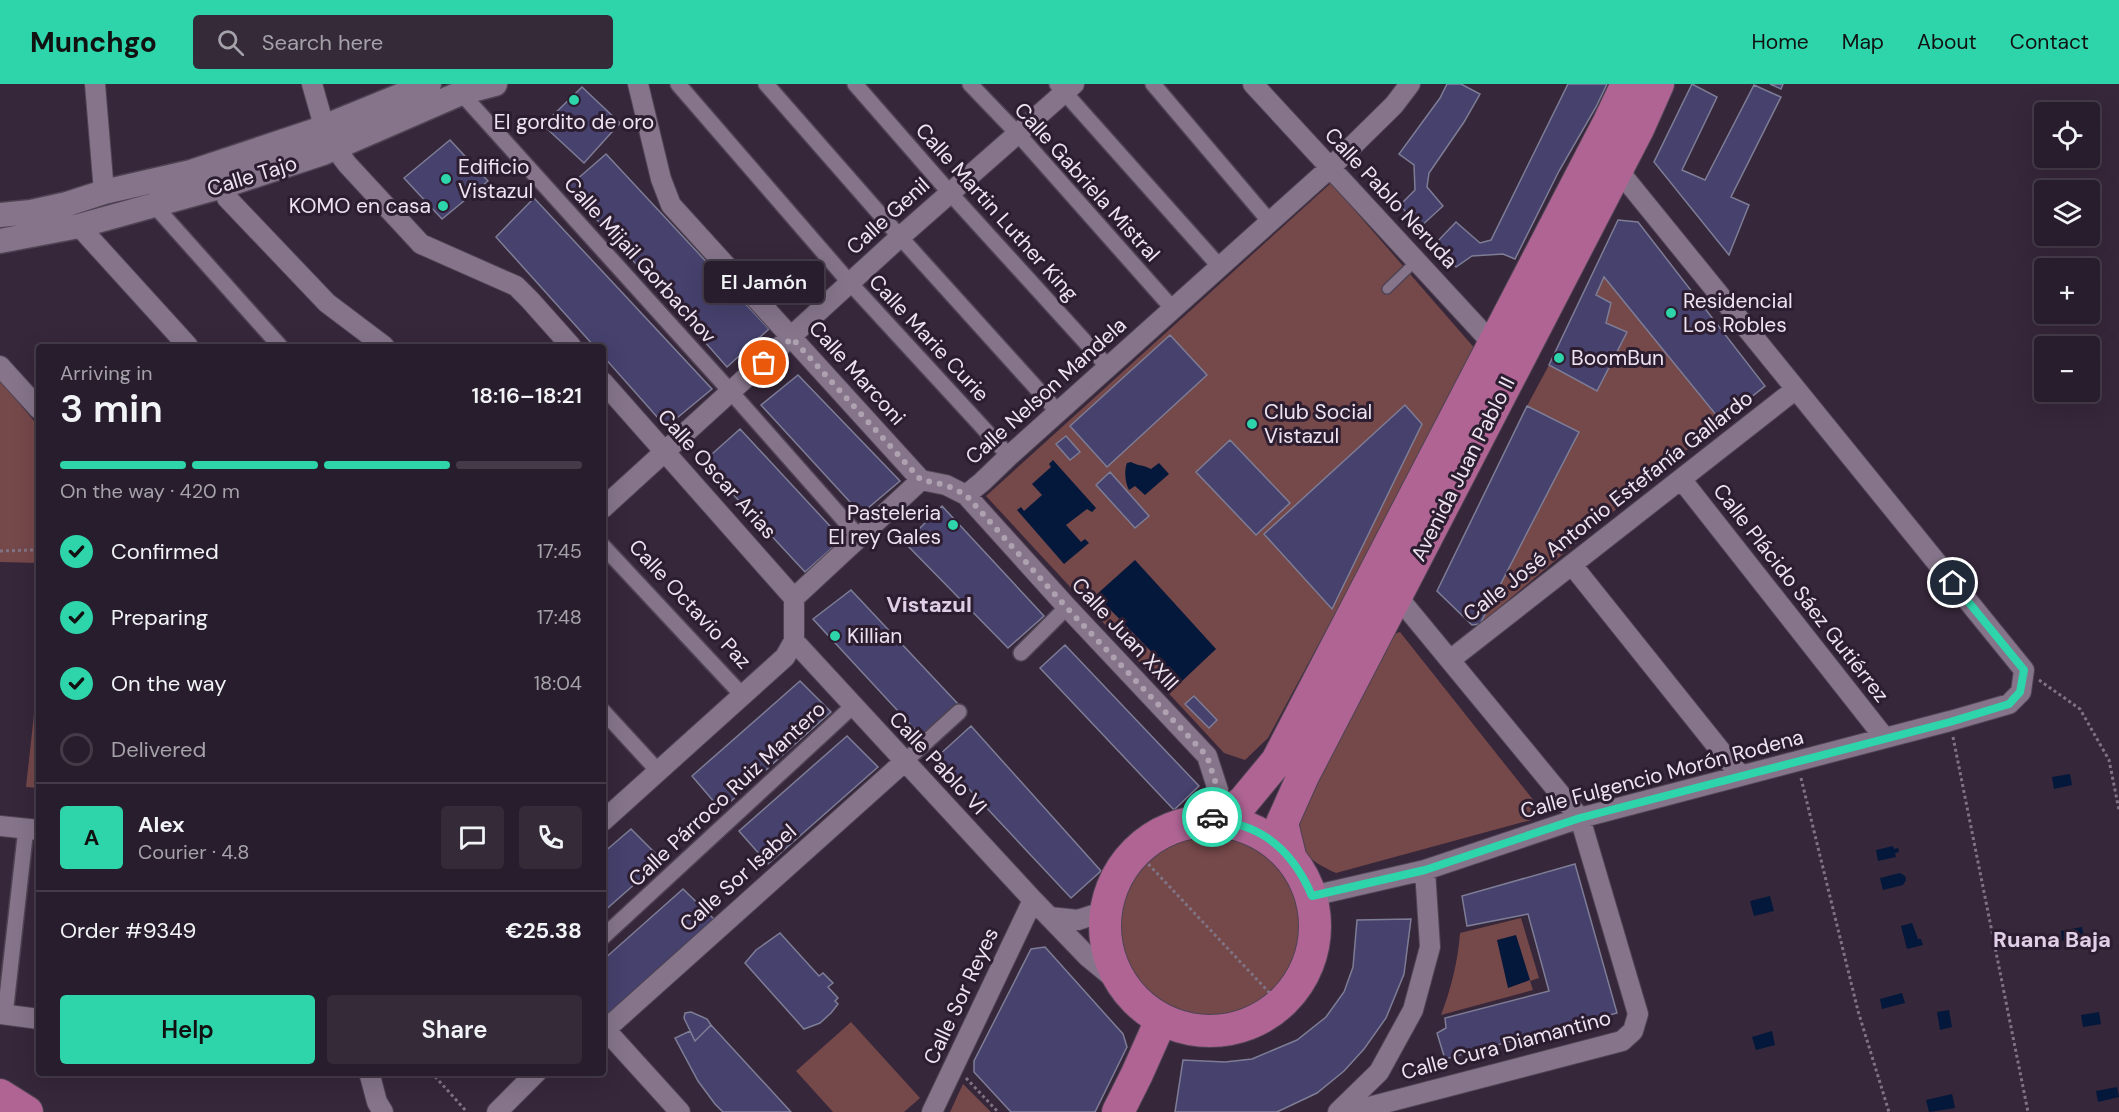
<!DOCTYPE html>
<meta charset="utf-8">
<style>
body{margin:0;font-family:"DM Sans",sans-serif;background:#342a38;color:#f1f3f6;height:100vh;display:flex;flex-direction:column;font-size:22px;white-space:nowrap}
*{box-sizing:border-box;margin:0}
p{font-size:20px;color:#a5a2a9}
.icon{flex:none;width:33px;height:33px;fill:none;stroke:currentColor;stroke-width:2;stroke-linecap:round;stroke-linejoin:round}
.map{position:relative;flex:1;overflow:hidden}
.sheet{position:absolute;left:36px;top:260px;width:570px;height:732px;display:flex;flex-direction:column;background:#281d2c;border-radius:6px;box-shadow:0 6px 24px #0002,0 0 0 2px #443b48}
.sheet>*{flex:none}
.fabs{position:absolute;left:2034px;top:18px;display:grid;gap:12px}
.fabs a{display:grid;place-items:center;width:66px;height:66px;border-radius:6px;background:#281d2c;box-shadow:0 6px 24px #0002,0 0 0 2px #443b48;font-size:30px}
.pin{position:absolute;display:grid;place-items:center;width:51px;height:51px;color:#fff;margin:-26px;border:3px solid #fff;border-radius:50%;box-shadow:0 2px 6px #0007}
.courier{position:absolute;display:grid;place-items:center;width:60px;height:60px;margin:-30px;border:4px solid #2ed4aa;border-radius:50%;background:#fff;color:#222;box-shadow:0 2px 8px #0007}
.bubble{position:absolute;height:42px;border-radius:6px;background:#281d2c;box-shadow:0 6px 24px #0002,0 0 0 2px #443b48;font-size:20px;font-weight:600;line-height:42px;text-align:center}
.overview em{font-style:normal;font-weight:600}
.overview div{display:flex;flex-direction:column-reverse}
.overview{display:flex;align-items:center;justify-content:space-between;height:102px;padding:0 24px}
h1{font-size:39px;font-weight:600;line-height:45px}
.bar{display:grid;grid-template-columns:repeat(4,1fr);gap:9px 6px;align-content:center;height:72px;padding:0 24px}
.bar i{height:8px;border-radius:4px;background:#443b48}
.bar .current{background:#2ed4aa}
.bar p{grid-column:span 4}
.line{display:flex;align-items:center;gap:15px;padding:0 24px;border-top:2px solid #443b48}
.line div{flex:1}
.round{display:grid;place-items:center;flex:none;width:63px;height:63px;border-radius:6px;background:#342a38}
ol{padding:0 24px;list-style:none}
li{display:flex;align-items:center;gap:18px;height:66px}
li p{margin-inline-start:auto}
li .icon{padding:6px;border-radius:50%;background:#2ed4aa;color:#111;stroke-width:4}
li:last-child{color:#a5a2a9}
li i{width:33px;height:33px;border:3px solid #443b48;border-radius:50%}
.primary-button{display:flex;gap:12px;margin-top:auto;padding:12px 24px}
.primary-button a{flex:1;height:69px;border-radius:6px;background:#2ed4aa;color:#111;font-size:24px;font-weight:600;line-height:69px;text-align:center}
.primary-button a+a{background:#342a38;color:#f1f3f6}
header{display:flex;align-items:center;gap:36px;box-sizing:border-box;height:84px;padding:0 30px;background:#2ed4aa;color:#111}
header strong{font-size:28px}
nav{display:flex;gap:33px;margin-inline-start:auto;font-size:21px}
.search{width:420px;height:54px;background:#342a38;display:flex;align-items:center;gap:15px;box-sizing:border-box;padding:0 21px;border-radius:6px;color:#a5a2a9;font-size:22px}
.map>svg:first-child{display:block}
.green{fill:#75484a}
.water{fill:#03183b}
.building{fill:#46416d;stroke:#7e7d96;stroke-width:1.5}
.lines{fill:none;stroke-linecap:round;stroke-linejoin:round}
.service-casing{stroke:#4f4353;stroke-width:12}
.pedestrian-casing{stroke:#4f4353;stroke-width:18}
.minor-casing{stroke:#4f4353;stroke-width:22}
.tertiary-casing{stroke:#4f4353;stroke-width:27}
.primary-casing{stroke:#4f4353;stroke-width:34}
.path{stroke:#807384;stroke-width:3;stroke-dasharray:3 3;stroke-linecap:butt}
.service{stroke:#85748a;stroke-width:9}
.pedestrian{stroke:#85748a;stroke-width:15}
.minor{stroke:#85748a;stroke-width:20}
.tertiary{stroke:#85748a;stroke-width:24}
.primary{stroke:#af6494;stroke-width:32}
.done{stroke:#aea2b1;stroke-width:6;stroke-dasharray:0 10.8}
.route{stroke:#2ed4aa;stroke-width:8}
.poi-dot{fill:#2ed4aa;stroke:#2c1e30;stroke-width:2}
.labels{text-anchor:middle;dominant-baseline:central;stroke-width:6;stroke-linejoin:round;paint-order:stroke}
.poi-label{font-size:21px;fill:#eee4f1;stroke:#2c1e30;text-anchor:start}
.street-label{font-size:21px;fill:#eee4f1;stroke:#2c1e30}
.neighbourhood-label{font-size:22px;font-weight:bold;fill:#e1cfe7;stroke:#2c1e30}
</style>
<header>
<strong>Munchgo</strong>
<div class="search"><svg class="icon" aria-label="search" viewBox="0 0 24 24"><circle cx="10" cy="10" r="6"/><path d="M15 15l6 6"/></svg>Search here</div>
<nav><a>Home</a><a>Map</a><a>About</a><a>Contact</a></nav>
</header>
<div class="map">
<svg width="2119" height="1028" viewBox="0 0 2119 1028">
<rect width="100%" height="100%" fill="#36273a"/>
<path class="green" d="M1331,99L1477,267L1268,654L1245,676L1224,669L986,412Z
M1604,193L1721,337L1480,540L1579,348L1527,322L1549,281L1597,306L1626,248L1606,239L1611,219L1596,211Z
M0,296L39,343V479L0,478Z
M1400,548L1538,722L1531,736L1336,789C1308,776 1299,769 1296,737L1387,552Z
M38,594L39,595V704L26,703Z
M1106 842a105 105 0 1 1 210 0a105 105 0 1 1-210 0Z
M1521,834L1539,894L1530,897L1533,906L1441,931C1451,905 1458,877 1460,849Z
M851,938L920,1014L904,1028H833L796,987Z
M963,1000L991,1028H950Z"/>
<path class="water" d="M1053,376L1096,424L1092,428L1087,425L1066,441L1081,458L1085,455L1089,459L1064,480L1017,426L1021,423L1024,427L1042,411L1032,400L1051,383L1049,380Z
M1131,378C1138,382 1144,381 1151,385L1159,379L1169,390L1145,411L1135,402L1129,406C1125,399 1124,386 1127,379Z
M1135,476L1216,565L1181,598L1096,511Z
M2070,690L2072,701L2054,705L2052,693Z
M1893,762L1894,765L1898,764L1899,768L1895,769L1896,773L1878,777L1876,766Z
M1900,789L1905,792L1906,796L1903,801L1883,806L1880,794Z
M1770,812L1774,827L1754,832L1750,817Z
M1912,839L1918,855H1921L1923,861L1907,865L1901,842Z
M2082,843L2084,854L2062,857L2061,847Z
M1516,851L1530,896L1508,904L1497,856Z
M1902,909L1905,919L1882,925L1880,915Z
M1949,926L1952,943L1940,946L1937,928Z
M2099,928L2101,940L2083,943L2081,931Z
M1772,947L1775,961L1756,966L1752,953Z
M2117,1003L2119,1013L2098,1018L2096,1007Z
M1952,1010L1955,1024L1929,1028L1926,1016Z"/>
<path class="building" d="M1447,0H1461L1480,10L1464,38L1429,89L1427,103L1443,122L1419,144L1400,121L1415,106L1414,81L1399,70L1440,14Z
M1568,0H1607L1596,23L1559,87L1515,175L1503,170L1472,172L1456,183L1435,160L1456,138L1480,159L1491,156Z
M1692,0L1717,13L1682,86L1705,96L1754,1L1781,13L1731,113L1749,121L1729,171L1654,78Z
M1770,0H1783L1781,5Z
M582,3L620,39L584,79L543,41Z
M450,56L488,97L442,135L404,94Z
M606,70L769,245L727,283L568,103Z
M534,114L712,305L666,343L603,272V262H594L496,153Z
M1618,136L1638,138L1765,302L1721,337L1604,193L1596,211L1611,219L1606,239L1627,248L1597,307L1549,281Z
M1170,251L1207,291L1107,383L1070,342Z
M798,291L900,397L861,430L761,321Z
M1405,321L1422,340L1332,525L1264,450Z
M1527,322L1579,348L1480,540L1472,541L1437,507Z
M740,345L842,455L805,488L703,378Z
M1066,352L1080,368L1070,376L1056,360Z
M1230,356L1290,419L1256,451L1196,388Z
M1110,388L1149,432L1135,444L1096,401Z
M942,422L1044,532L1008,564L905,459Z
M851,506L959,621L922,653L813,535Z
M1065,561L1199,702L1174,726L1040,584Z
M800,597L831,628L721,726L692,692Z
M1194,612L1217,636L1209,644L1185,620Z
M971,642L1101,787L1071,814L938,672Z
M847,652L878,683L768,780L739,747Z
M631,745L662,776L603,828V769Z
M1575,780L1617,929L1445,975L1437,949L1446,944L1445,934L1549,907L1528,830L1467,842L1462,812Z
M683,805L715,836L605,933L603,931V876Z
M1411,835L1404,890L1386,934L1364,965L1344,987L1317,1009L1277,1028H1175L1183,976L1225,978L1252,975L1297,956L1326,933L1344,908L1353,883L1357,836Z
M780,849L819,892L823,889L833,899L828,903L838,914L835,917L838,920L831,929L820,939L804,945L745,879L756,866Z
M1045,863L1123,950L1127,963L1095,1028H1011L974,988V977L1031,865Z
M691,928L707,935L711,941L695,957L684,934L685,929Z
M711,941L791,1028H723L715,1020L698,997L675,954L690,947L695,957Z"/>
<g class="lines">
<g class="service-casing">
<path id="service" d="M1387,205L1417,176"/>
</g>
<g class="pedestrian-casing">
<path id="pedestrian" d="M678,0L850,199L1009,372
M766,0L900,153L1058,328
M855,0L950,109L1108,283
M970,0L1018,50L1173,225
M1057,0L1220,183
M1153,0L1270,138
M461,9L731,308L859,453
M154,121L280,262
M603,462L742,611
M1021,569L1067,523
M603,627L658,687
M904,678L959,628
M603,853L853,622
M5,931L26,744"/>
</g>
<g class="minor-casing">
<path id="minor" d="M95,0L104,108
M312,0L324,42
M638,0L661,95L671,121L921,396
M1253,0L1493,260L1501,266
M335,64L347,80L421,160L516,202L530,216L571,262
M223,102L227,114L327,219L384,262
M79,142L188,262
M0,282L39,325
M603,298L794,514
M1681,395L1884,653
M966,411L982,398L1009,372L1331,83L1394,21L1410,0
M603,424L900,153L1074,0
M1572,481L1740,691
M794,557L1033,816L1088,873L1122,901
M1450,576L1796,305
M603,737L785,573L794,557V514L921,396L946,401L966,411L1067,523L1207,672L1218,706L1211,736
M0,742L39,746
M1312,812L1425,786L1580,734L1950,637L2009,620L2021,608L2024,586L1623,92L1609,81
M1049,833L1078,836L1105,827
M0,930L39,935
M603,943L680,1028
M605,946L904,678
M369,988L377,1018L383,1028
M497,1028L537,988
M932,1028L1033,816
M1338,1028L1379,988L1413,926L1430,863L1425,786
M1350,1028L1622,957L1633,947L1638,930L1580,734L1397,512L1388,507"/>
</g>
<g class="tertiary-casing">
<path id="tertiary" d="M0,131L31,128L67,120L104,108L191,88L311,48L429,0
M0,157L79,142L223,102L323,69L461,9L495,0"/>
</g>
<g class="primary-casing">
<path id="primary" d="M1217,736L1243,718L1277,677L1608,40L1627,0
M1105 842a105 105 0 1 1 210 0a105 105 0 1 1-210 0Z
M1290,772L1282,739L1303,692L1638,45L1658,0
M0,1011L27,1028
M1118,1028L1137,990L1161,936"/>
</g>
<path class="path" d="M0,467L33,466L39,462
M2039,596L2080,625L2109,676L2119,726
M1953,653L2028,1028
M1801,694L1858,927L1889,1028
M1136,767L1280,920
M431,988L467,1028
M966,994L998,1028"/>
<use href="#service" class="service"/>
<use href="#pedestrian" class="pedestrian"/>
<use href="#minor" class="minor"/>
<use href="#tertiary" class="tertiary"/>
<use href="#primary" class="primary"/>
</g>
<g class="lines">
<path class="done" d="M764,279L792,254L921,396L946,401L966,411L1067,524L1207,672L1218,706L1212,733"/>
<path class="route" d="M1212,733L1211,736C1262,739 1293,767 1312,812L1425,786L1580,734L1950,638L2009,620L2020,608L2024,586L1953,499"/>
</g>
<g class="poi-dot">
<circle cx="574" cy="16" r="6"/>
<circle cx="446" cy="95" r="6"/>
<circle cx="443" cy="122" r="6"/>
<circle cx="1671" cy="229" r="6"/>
<circle cx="1559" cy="274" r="6"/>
<circle cx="1252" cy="340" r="6"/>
<circle cx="953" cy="441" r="6"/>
<circle cx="835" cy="552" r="6"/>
</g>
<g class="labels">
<g class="poi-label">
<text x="574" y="38" text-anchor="middle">El gordito de oro</text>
<text x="458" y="83">Edificio<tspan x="458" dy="24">Vistazul</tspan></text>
<text x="431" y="122" text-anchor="end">KOMO en casa</text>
<text x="1683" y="217">Residencial<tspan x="1683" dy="24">Los Robles</tspan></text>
<text x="1571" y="274">BoomBun</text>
<text x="1264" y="328">Club Social<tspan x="1264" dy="24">Vistazul</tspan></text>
<text x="941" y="429" text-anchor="end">Pasteleria<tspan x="941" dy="24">El rey Gales</tspan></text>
<text x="847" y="552">Killian</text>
</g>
<g class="street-label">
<text transform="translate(252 92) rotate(-17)">Calle Tajo</text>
<text transform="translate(1087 98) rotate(48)">Calle Gabriela Mistral</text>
<text transform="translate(1391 114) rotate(47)">Calle Pablo Neruda</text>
<text transform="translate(997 128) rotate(48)">Calle Martin Luther King</text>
<text transform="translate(888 132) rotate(-42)">Calle Genil</text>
<text transform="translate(640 176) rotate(48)">Calle Mijail Gorbachov</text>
<text transform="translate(929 254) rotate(47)">Calle Marie Curie</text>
<text transform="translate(857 289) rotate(48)">Calle Marconi</text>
<text transform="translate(1046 307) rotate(-42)">Calle Nelson Mandela</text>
<text transform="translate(1463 385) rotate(-63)">Avenida Juan Pablo II</text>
<text transform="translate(717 390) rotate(48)">Calle Oscar Arias</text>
<text transform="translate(1608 422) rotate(-38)">Calle José Antonio Estefanía Gallardo</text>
<text transform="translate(1801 509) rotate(52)">Calle Plácido Sáez Gutiérrez</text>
<text transform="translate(690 520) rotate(47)">Calle Octavio Paz</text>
<text transform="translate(1125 550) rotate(47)">Calle Juan XXIII</text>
<text transform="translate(938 679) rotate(47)">Calle Pablo VI</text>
<text transform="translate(1662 690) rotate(-15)">Calle Fulgencio Morón Rodena</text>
<text transform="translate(727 710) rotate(-43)">Calle Párroco Ruiz Mantero</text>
<text transform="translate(738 794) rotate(-42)">Calle Sor Isabel</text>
<text transform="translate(961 912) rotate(-65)">Calle Sor Reyes</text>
<text transform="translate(1506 961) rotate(-15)">Calle Cura Diamantino</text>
</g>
<g class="neighbourhood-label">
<text x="929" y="520">Vistazul</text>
<text x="2052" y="855">Ruana Baja</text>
</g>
</g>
</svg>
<div class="fabs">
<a><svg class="icon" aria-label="locate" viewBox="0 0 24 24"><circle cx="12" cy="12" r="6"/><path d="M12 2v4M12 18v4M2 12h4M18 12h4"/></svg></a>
<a><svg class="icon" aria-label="layers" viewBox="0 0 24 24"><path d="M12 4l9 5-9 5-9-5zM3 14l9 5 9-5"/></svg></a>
<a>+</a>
<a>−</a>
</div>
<div class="pin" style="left:764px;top:279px;background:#ea580c"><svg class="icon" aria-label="bag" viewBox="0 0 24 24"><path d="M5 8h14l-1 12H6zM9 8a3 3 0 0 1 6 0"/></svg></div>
<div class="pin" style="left:1953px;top:499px;background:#1f2937"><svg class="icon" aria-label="home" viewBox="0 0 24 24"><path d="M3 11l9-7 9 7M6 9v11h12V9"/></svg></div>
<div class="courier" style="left:1212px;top:733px"><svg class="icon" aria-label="car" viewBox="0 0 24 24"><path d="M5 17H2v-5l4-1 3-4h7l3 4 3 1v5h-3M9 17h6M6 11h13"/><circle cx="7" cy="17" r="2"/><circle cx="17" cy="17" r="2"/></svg></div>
<div class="bubble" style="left:704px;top:177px;width:120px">El Jamón</div>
<section class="sheet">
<div class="overview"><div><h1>3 min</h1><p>Arriving in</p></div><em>18:16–18:21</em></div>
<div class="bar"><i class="current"></i><i class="current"></i><i class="current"></i><i></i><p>On the way · 420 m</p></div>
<ol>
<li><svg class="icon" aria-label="check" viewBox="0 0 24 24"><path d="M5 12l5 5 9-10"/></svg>Confirmed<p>17:45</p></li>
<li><svg class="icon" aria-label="check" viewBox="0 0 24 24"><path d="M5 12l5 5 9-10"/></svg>Preparing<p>17:48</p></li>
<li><svg class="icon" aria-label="check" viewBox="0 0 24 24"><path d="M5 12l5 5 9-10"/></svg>On the way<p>18:04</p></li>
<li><i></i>Delivered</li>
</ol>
<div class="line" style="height:108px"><b class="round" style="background:#2ed4aa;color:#111">A</b><div><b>Alex</b><p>Courier · 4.8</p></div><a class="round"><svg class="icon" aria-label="chat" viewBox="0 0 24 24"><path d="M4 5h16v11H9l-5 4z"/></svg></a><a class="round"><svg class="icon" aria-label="phone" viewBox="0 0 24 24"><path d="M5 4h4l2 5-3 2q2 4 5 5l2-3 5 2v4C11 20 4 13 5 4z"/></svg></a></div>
<div class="line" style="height:78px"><div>Order #9349</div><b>€25.38</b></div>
<div class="primary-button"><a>Help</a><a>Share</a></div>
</section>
</div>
